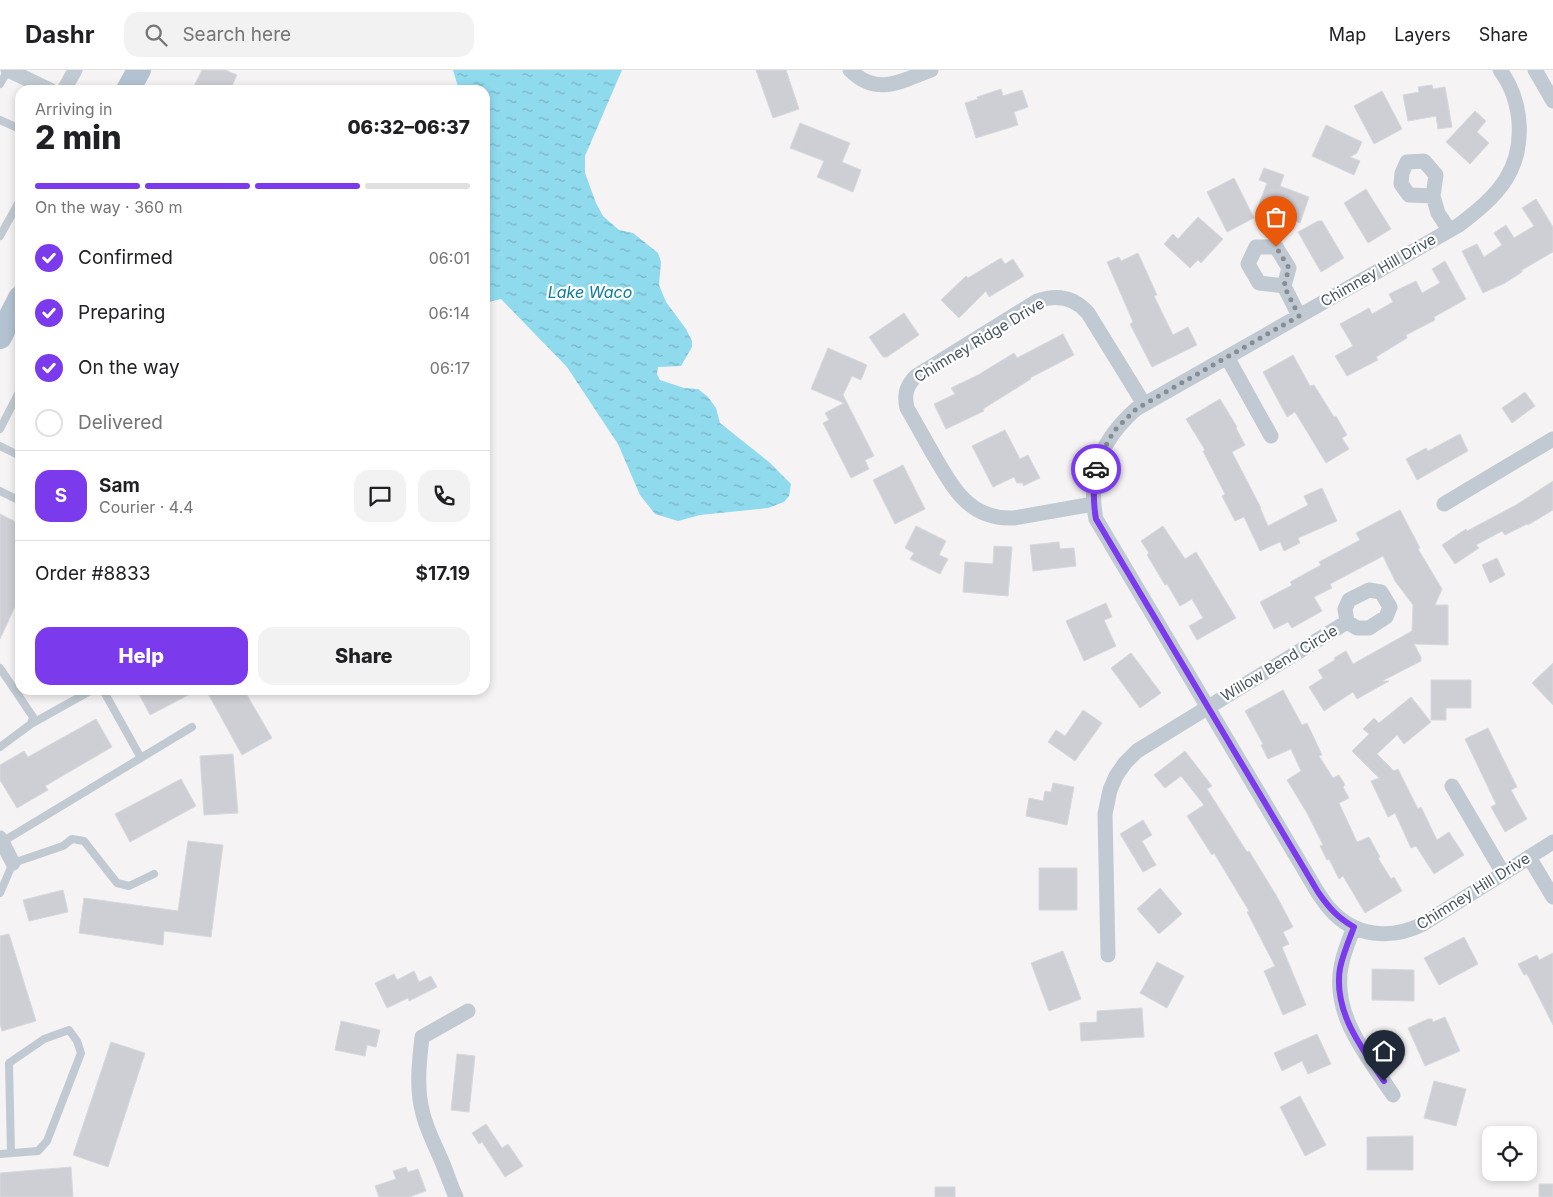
<!DOCTYPE html>
<meta charset="utf-8">
<style>
body{margin:0;font-family:Inter,sans-serif;background:#f2f2f2;color:#202124;height:100vh;display:flex;flex-direction:column;font-size:19px;white-space:nowrap}
*{box-sizing:border-box;margin:0}
p{font-size:16px;color:#757577}
.icon{flex:none;width:28px;height:28px;fill:none;stroke:currentColor;stroke-width:2;stroke-linecap:round;stroke-linejoin:round}
.map{position:relative;flex:1;overflow:hidden}
.sheet{position:absolute;left:15px;top:15px;width:475px;height:610px;display:flex;flex-direction:column;background:#fff;border-radius:15px;box-shadow:0 2px 8px #0003}
.sheet>*{flex:none}
.controls{position:absolute;left:1482px;top:1056px;display:grid;gap:10px}
.controls a{display:grid;place-items:center;width:55px;height:55px;border-radius:10px;background:#fff;box-shadow:0 2px 8px #0003;font-size:25px}
.pin{position:absolute;display:grid;place-items:center;width:42px;height:42px;color:#fff;margin:-51px -21px;border-radius:50% 50% 50% 0;rotate:-45deg;box-shadow:0 0 5px #0007}
.pin .icon{rotate:45deg}
.courier{position:absolute;display:grid;place-items:center;width:50px;height:50px;margin:-25px;border:4px solid #7c3aed;border-radius:50%;background:#fff;color:#222;box-shadow:0 1px 6px #0007}
.overview em{font-style:normal;font-weight:800}
.overview div{display:flex;flex-direction:column-reverse}
.overview{display:flex;align-items:center;justify-content:space-between;height:85px;padding:0 20px}
h1{font-size:32px;font-weight:800;line-height:38px}
.bar{display:grid;grid-template-columns:repeat(4,1fr);gap:8px 5px;align-content:center;height:60px;padding:0 20px}
.bar i{height:6px;border-radius:4px;background:#e0e0e0}
.bar .selected{background:#7c3aed}
.bar p{grid-column:span 4}
.line{display:flex;align-items:center;gap:12px;padding:0 20px;border-top:1px solid #e0e0e0}
.line div{flex:1}
.round{display:grid;place-items:center;flex:none;width:52px;height:52px;border-radius:15px;background:#f2f2f2}
ol{padding:0 20px;list-style:none}
li{display:flex;align-items:center;gap:15px;height:55px}
li p{margin-inline-start:auto}
li .icon{padding:5px;border-radius:50%;background:#7c3aed;color:#fff;stroke-width:4}
li:last-child{color:#757577}
li i{width:28px;height:28px;border:2px solid #e0e0e0;border-radius:50%}
.action{display:flex;gap:10px;margin-top:auto;padding:10px 20px}
.action a{flex:1;height:58px;border-radius:15px;background:#7c3aed;color:#fff;font-size:20px;font-weight:800;line-height:58px;text-align:center}
.action a+a{background:#f2f2f2;color:#202124}
header{display:flex;align-items:center;gap:30px;box-sizing:border-box;height:70px;padding:0 25px;background:#fff;border-bottom:1px solid #e0e0e0}
header strong{font-size:24px}
nav{display:flex;gap:28px;margin-inline-start:auto;font-size:18px}
.search{width:350px;height:45px;background:#f2f2f2;display:flex;align-items:center;gap:12px;box-sizing:border-box;padding:0 18px;border-radius:15px;color:#757577;font-size:19px}
.map>svg:first-child{display:block}
.water{fill:url(#water-ripples)}
.building{fill:#cdcfd5;stroke:#d7d9de}
.lines{fill:none;stroke-linecap:round;stroke-linejoin:round}
.service{stroke:#c1cad2;stroke-width:8}
.minor{stroke:#c1cad2;stroke-width:15}
.primary{stroke:#b3c2d1;stroke-width:24}
.done{stroke:#868d94;stroke-width:5;stroke-dasharray:0 9}
.route{stroke:#7c3aed;stroke-width:6}
.labels{text-anchor:middle;dominant-baseline:central;stroke-width:4.5;stroke-linejoin:round;paint-order:stroke}
.street-label{font-size:15px;fill:#4a5661;stroke:#fff}
.water-label{font-size:16px;font-style:italic;fill:#0c7c9b;stroke:#fff}
</style>
<header>
<strong>Dashr</strong>
<div class="search"><svg class="icon" aria-label="search" viewBox="0 0 24 24"><circle cx="10" cy="10" r="6"/><path d="M15 15l6 6"/></svg>Search here</div>
<nav><a>Map</a><a>Layers</a><a>Share</a></nav>
</header>
<div class="map">
<svg width="1553" height="1127" viewBox="0 0 1553 1127">
<defs>
<pattern id="water-ripples" width="26" height="14" patternUnits="userSpaceOnUse" patternTransform="scale(1.25)"><rect width="26" height="14" fill="#90daee"/><path d="M2 4q2-2 4 0t4 0M15 11q2-2 4 0t4 0" fill="none" stroke="#78b4c4"/></pattern>
</defs>
<rect width="100%" height="100%" fill="#f5f3f3"/>
<path class="water" d="M453,0H622L585,86V103L596,133L603,146L619,160L633,163L658,183L661,192L659,215L666,232L686,259L692,271V277L681,296L658,297L657,304L660,310L684,318L698,319L708,327L716,338L720,353L769,392L791,414L789,426L784,432L768,438L700,445L678,451L655,444L640,425L618,374L567,297L501,229L485,233V20H459Z"/>
<path class="building" d="M202,0H225L237,5L230,20H192Z
M756,0H786L799,39L773,48Z
M1432,15L1433,19L1445,17L1452,57L1438,59L1436,46L1408,51L1403,25L1419,22L1418,17Z
M1001,19L1003,26L1022,20L1028,37L1014,42L1018,55L976,68L965,33L978,29L977,27Z
M1382,21L1402,59L1374,74L1354,36Z
M1475,41L1486,51L1477,62L1489,73L1470,94L1446,72Z
M800,53L850,73L842,92L861,100L853,122L817,107L824,91L790,78Z
M1326,55L1362,72L1357,83L1350,87L1360,91L1354,105L1312,86Z
M1264,98L1284,105L1280,116L1309,127L1300,153L1258,137L1267,113L1259,110Z
M1234,108L1254,148L1227,162L1207,122Z
M1366,119L1391,159L1368,173L1344,133Z
M1536,129L1553,157V182L1522,200V202L1505,213L1483,223L1462,181L1477,174L1484,187L1502,175L1494,163L1506,155L1514,168L1534,156L1522,138Z
M1198,147L1223,169L1201,193L1198,190L1190,198L1164,174L1173,164L1178,169Z
M1318,151H1322L1344,188L1321,202L1298,162Z
M1138,183L1157,225L1154,226L1173,265L1188,257L1197,275L1152,297L1130,254L1133,252L1107,192L1119,187L1121,191Z
M1001,188L1005,194L1013,189L1024,206L989,227L986,221L959,248L941,230L966,206L968,208Z
M1445,191L1466,229L1434,247L1435,250L1406,265L1407,268L1376,287L1378,290L1347,306L1335,286L1353,276L1340,254L1369,238L1372,244L1393,232L1389,224L1416,211L1422,223L1440,213L1432,199Z
M904,243L919,265L887,287H883L869,267Z
M1063,264L1074,285L1030,308L1031,309L983,339L984,341L946,359L934,334L955,324L951,318L978,305L1014,283L1017,288Z
M828,278L867,295L861,310L852,306L843,325L874,386L865,390L869,399L851,408L823,353L829,350L825,343L844,333L811,319Z
M1293,285L1310,316L1314,315L1334,347L1336,346L1347,365L1342,368L1349,379L1326,393L1295,342L1287,347L1263,302Z
M1525,322L1535,336L1512,353L1502,338Z
M1220,329L1237,357L1236,358L1245,375L1232,382L1261,438H1260L1268,456L1308,435L1304,426L1322,418L1337,451L1298,468L1300,473L1284,481L1280,472L1260,481L1244,447L1235,451L1222,426L1225,424L1203,381L1205,380L1186,349Z
M1005,360L1020,389L1028,385L1040,408L1023,416V413H1017L1014,407L993,417L972,376Z
M1460,364L1468,381L1417,410L1406,389L1426,378L1428,381Z
M903,395L925,439L895,454L873,410Z
M1553,411V440L1528,455L1527,454L1505,465L1502,461L1476,475L1479,478L1455,494L1442,475L1466,459L1467,461L1516,435Z
M1400,440L1420,478L1418,479L1442,519L1435,535H1448V575L1414,574L1421,587V591L1382,611H1389L1357,629L1353,622L1324,641L1309,617L1323,608L1318,600L1335,590L1334,588L1346,581L1353,594L1412,561L1413,535L1395,511L1383,486L1330,514L1332,518L1314,527L1322,541L1292,558L1288,552L1274,559L1260,532L1292,515L1290,512L1321,495L1319,492L1360,470L1356,463Z
M0,444L20,454V526L0,569Z
M916,456L946,471L939,485L948,489L940,504L910,489L914,483L905,478Z
M1163,456L1185,489L1196,482L1236,548L1197,570L1189,556L1203,548L1192,529L1180,536L1167,514L1165,515L1147,485L1149,483L1141,471Z
M1059,472L1060,479L1074,478L1076,496L1033,501L1030,475Z
M994,476L1012,477L1008,526L963,522L965,492L993,494Z
M1497,488L1505,505L1490,513L1482,495Z
M1106,533L1112,547L1104,550L1116,576L1084,591L1066,551Z
M1131,583L1161,623L1140,638L1111,598Z
M1553,593V635L1532,613Z
M1431,610H1471V638H1446V650H1431Z
M137,620H198L150,645Z
M206,620H244L272,668L242,685Z
M1283,620L1302,655L1307,653L1322,685L1319,686L1333,708L1339,705L1345,715L1343,717L1349,728L1339,733L1357,772L1369,767L1380,787L1378,788L1391,809L1394,807L1402,821L1365,843L1343,806L1339,809L1329,789L1327,790L1320,776L1323,775L1307,743L1287,710L1301,701L1291,679L1268,689L1261,675L1263,674L1245,641Z
M1411,627L1431,652L1404,674L1397,665L1377,684L1394,701L1398,699L1418,739L1421,737L1437,770L1449,762L1464,785L1434,804L1416,776L1411,778L1395,743L1388,747L1371,711L1379,708L1352,681L1369,664L1363,659L1374,648L1379,653Z
M1083,640L1102,653L1075,691L1048,672L1056,660L1065,666Z
M96,649L112,677L45,716L48,720L17,738L0,710V695L24,681L28,687Z
M1488,658L1517,717L1511,720L1527,749L1505,762L1491,737L1496,734L1465,669Z
M1185,681L1212,716L1207,719L1247,782L1249,781L1276,825L1293,857L1283,862L1289,874L1282,877L1306,935L1283,945L1264,901L1275,896L1247,842L1249,841L1214,783L1212,785L1187,746L1204,735L1181,706L1165,718L1154,705Z
M233,684L238,743L204,745L200,686Z
M181,709L196,736L130,772L115,744Z
M1053,713L1074,717L1067,755L1026,746L1029,728L1043,731L1045,721L1051,722Z
M1143,750L1152,765L1142,771L1156,795L1143,802L1120,764Z
M188,771L223,775L211,867L164,861L163,875L79,863L84,828L178,841Z
M1039,798H1077V840H1039Z
M1160,818L1182,844L1159,864L1137,839Z
M63,820L68,842L29,851L23,830Z
M9,864L36,951L2,961L0,954V866Z
M1464,867L1478,894L1439,915L1424,888Z
M1063,881L1081,929L1049,941L1031,893Z
M1553,883V955L1527,904L1524,905L1518,894L1537,885L1539,890Z
M1157,892L1184,906L1167,938L1140,923Z
M1372,899L1414,900V931L1372,930Z
M414,901L419,912L431,906L437,917L409,931L408,928L387,938L375,913L394,904L397,910Z
M1142,938L1144,967L1081,971L1080,953L1097,952V941Z
M1445,947L1460,981L1425,996L1408,958L1428,949H1432L1433,952Z
M341,951L380,960L376,977L367,975L365,986L335,980Z
M1317,964L1331,994L1308,1004L1302,991L1282,1001L1274,983Z
M111,972L145,983L108,1097L73,1085Z
M457,984L475,986L469,1042L451,1040Z
M1434,1011L1466,1019L1456,1056L1424,1048Z
M1300,1026L1326,1075L1305,1086L1280,1037Z
M486,1054L502,1078L508,1074L523,1096L505,1107L482,1072L479,1074L472,1063Z
M1413,1066V1100H1367V1067Z
M71,1097L73,1127H0V1103Z
M406,1097L408,1102L418,1099L426,1121L409,1127H379L375,1116L396,1109L393,1101Z
M1539,1114H1553V1127H1539Z
M935,1117H955V1127H935Z"/>
<g class="lines">
<path class="service" d="M0,14L8,0
M0,50L20,59
M0,166L20,130
M0,359L20,320
M0,376L20,386
M0,421L20,431
M0,598L33,647L31,654L0,677
M103,620L141,688
M31,654L92,620
M2,772L192,657
M0,823L13,793L63,776L72,769L84,771L117,813L129,816L154,804
M0,1084L38,1081L47,1071L81,983L77,971L69,960L44,969L9,993L11,1083"/>
<path class="minor" d="M8,0L50,20
M850,0C877,27 901,11 931,0
M1500,0C1523,31 1526,77 1506,109C1494,128 1476,142 1459,155L1136,339C1102,369 1087,403 1096,449L1318,823C1322,828 1325,834 1330,839C1354,867 1391,870 1423,854L1553,772
M1535,0L1553,31
M64,20L75,0
M1433,126L1409,125L1401,114L1402,103L1407,92L1424,91L1436,105L1433,126L1438,143L1449,160
M1284,216L1259,213L1248,194L1256,177H1276L1289,198L1284,216L1299,246
M1227,287L1271,366
M1093,434L1014,448C971,450 955,421 936,389C926,372 917,355 907,338C904,325 906,316 916,306L1037,231C1057,224 1074,227 1088,243L1144,334
M1444,434L1553,369
M1369,520L1381,522L1390,537L1386,547L1369,558H1357L1347,552L1345,539L1349,530Z
M1452,716L1503,803
M0,768L13,793
M1529,787L1553,827
M1354,857C1349,870 1343,884 1341,897C1332,946 1368,987 1393,1025
M1108,885L1105,744L1110,720L1116,706L1125,693L1137,681L1347,552
M456,1127C450,1114 446,1100 440,1087C434,1073 427,1060 423,1044C416,1019 419,993 422,967L468,941"/>
<path class="primary" d="M128,20L139,0
M0,267L20,228"/>
</g>
<g class="lines">
<path class="done" d="M1096,399L1104,379L1114,361L1136,339L1299,246L1284,216L1289,198L1276,177"/>
<path class="route" d="M1096,399C1093,417 1093,432 1096,449L1318,822C1329,838 1338,848 1354,857C1349,870 1343,884 1340,898C1333,941 1361,977 1384,1011"/>
</g>
<g class="labels">
<g class="street-label">
<text transform="translate(1378 200) rotate(-30)">Chimney Hill Drive</text>
<text transform="translate(979 270) rotate(-31)">Chimney Ridge Drive</text>
<text transform="translate(1279 593) rotate(-31)">Willow Bend Circle</text>
<text transform="translate(1473 821) rotate(-32)">Chimney Hill Drive</text>
</g>
<g class="water-label">
<text x="590" y="222">Lake Waco</text>
</g>
</g>
</svg>
<div class="controls">
<a><svg class="icon" aria-label="locate" viewBox="0 0 24 24"><circle cx="12" cy="12" r="6"/><path d="M12 2v4M12 18v4M2 12h4M18 12h4"/></svg></a>
</div>
<div class="pin" style="left:1276px;top:177px;background:#ea580c"><svg class="icon" aria-label="bag" viewBox="0 0 24 24"><path d="M5 8h14l-1 12H6zM9 8a3 3 0 0 1 6 0"/></svg></div>
<div class="pin" style="left:1384px;top:1011px;background:#1f2937"><svg class="icon" aria-label="home" viewBox="0 0 24 24"><path d="M3 11l9-7 9 7M6 9v11h12V9"/></svg></div>
<div class="courier" style="left:1096px;top:399px"><svg class="icon" aria-label="car" viewBox="0 0 24 24"><path d="M5 17H2v-5l4-1 3-4h7l3 4 3 1v5h-3M9 17h6M6 11h13"/><circle cx="7" cy="17" r="2"/><circle cx="17" cy="17" r="2"/></svg></div>
<section class="sheet">
<div class="overview"><div><h1>2 min</h1><p>Arriving in</p></div><em>06:32–06:37</em></div>
<div class="bar"><i class="selected"></i><i class="selected"></i><i class="selected"></i><i></i><p>On the way · 360 m</p></div>
<ol>
<li><svg class="icon" aria-label="check" viewBox="0 0 24 24"><path d="M5 12l5 5 9-10"/></svg>Confirmed<p>06:01</p></li>
<li><svg class="icon" aria-label="check" viewBox="0 0 24 24"><path d="M5 12l5 5 9-10"/></svg>Preparing<p>06:14</p></li>
<li><svg class="icon" aria-label="check" viewBox="0 0 24 24"><path d="M5 12l5 5 9-10"/></svg>On the way<p>06:17</p></li>
<li><i></i>Delivered</li>
</ol>
<div class="line" style="height:90px"><b class="round" style="background:#7c3aed;color:#fff">S</b><div><b>Sam</b><p>Courier · 4.4</p></div><a class="round"><svg class="icon" aria-label="chat" viewBox="0 0 24 24"><path d="M4 5h16v11H9l-5 4z"/></svg></a><a class="round"><svg class="icon" aria-label="phone" viewBox="0 0 24 24"><path d="M5 4h4l2 5-3 2q2 4 5 5l2-3 5 2v4C11 20 4 13 5 4z"/></svg></a></div>
<div class="line" style="height:65px"><div>Order #8833</div><b>$17.19</b></div>
<div class="action"><a>Help</a><a>Share</a></div>
</section>
</div>
